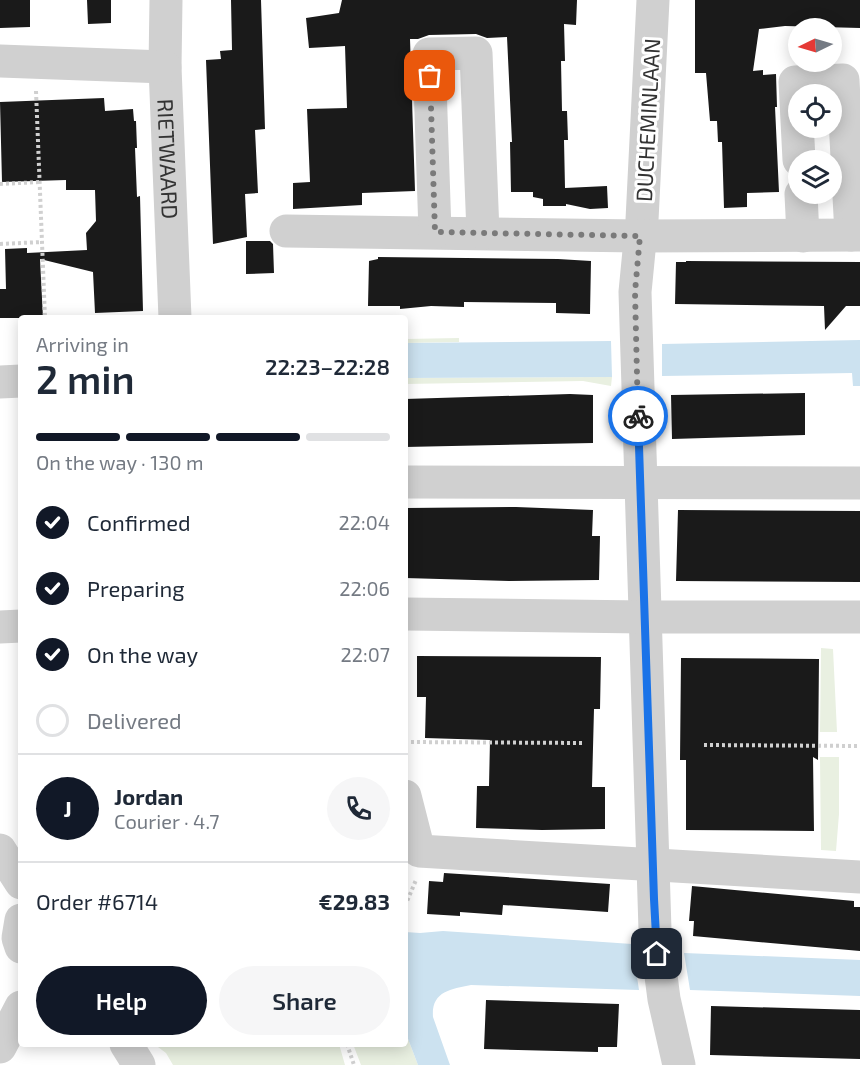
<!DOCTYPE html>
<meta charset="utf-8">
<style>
body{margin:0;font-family:"Exo 2",sans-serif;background:#f6f6f7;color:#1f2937;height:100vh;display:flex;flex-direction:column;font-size:22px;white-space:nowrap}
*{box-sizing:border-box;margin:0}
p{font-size:20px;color:#747a83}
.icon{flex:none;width:33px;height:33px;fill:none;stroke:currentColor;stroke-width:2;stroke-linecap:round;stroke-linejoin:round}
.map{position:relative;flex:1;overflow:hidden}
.details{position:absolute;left:18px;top:315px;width:390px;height:732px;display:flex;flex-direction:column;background:#fff;border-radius:6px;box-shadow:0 3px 15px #0003}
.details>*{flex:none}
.needle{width:39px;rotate:265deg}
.tools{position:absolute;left:788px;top:18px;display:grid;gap:12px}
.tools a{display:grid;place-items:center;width:54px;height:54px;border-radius:50%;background:#fff;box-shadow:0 3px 15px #0003;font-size:30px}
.pin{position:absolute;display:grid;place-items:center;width:51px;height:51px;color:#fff;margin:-26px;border-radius:12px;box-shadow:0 3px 9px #0006}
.courier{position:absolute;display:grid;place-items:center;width:60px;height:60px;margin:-30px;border:4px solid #1a73e8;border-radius:50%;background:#fff;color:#222;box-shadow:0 2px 8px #0007}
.summary em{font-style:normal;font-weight:600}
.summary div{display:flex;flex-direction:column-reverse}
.summary{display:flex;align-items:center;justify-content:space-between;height:102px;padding:0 18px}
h1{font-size:39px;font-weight:600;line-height:45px}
.bar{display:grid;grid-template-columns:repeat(4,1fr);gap:9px 6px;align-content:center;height:72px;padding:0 18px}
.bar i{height:8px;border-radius:4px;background:#e0e1e3}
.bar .on{background:#111827}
.bar p{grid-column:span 4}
.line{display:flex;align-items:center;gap:15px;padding:0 18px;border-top:2px solid #e0e1e3}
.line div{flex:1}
.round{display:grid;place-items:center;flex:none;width:63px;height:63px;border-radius:32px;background:#f6f6f7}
ol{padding:0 18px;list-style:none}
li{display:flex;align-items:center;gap:18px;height:66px}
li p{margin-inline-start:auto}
li .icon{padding:6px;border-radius:50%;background:#111827;color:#fff;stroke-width:4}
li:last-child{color:#747a83}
li i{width:33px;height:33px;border:3px solid #e0e1e3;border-radius:50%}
.action{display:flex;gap:12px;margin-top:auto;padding:12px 18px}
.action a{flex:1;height:69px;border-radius:36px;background:#111827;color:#fff;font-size:24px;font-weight:600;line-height:69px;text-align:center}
.action a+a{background:#f6f6f7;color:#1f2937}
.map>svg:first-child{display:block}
.green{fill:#e9f0e1}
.water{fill:#cce2f0}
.building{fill:#1a1a1a}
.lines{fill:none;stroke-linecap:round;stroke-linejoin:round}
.path{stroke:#d0d0d0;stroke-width:4;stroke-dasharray:3 3;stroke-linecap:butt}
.minor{stroke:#d0d0d0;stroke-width:33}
.done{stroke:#7a7a7a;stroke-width:6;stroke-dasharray:0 10.8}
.route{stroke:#1a73e8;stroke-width:8}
.labels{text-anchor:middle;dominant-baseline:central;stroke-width:6;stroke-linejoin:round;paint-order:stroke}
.street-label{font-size:22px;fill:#333;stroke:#fff}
</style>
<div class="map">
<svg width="860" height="1065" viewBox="0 0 860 1065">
<rect width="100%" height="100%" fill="#fff"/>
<path class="green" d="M459,338V342L405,343V339Z
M612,377L611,386L583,381L405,384V378Z
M821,648L833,649L837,732H820Z
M820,757H839V814L836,851L821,850Z
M405,1031L418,1065H361L353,1044H405Z
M154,1044H339L345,1065H173L166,1053Z"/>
<path class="water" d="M860,340V386H853L852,373L662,376V344Z
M611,341L612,377L405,378V343Z
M443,931L632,944L639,990L471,985C450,989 431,992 433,1017L450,1065H418L405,1031V932L420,933Z
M684,953L860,960V996L690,990Z"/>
<path class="building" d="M0,0H30V27L0,28Z
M87,0H111V23L88,24Z
M231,0H261L265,129L255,130L258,193L245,194L247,237L213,244L206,60L221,59L220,51L232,50Z
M342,0H577L576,25L564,24L565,61H561L562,111H567L568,140H564L565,188L607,186L608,208L590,209L566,204V206H543V199L533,197V192H511L510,142H512L507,37L487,38L476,34L429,35L418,39H410L415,191L362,193V205L293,209V183L310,182L307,109L347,108L345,46L309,48L306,18L339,13Z
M695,0H860V28L785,26L759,29L753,71L763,70V75L776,74L777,107H775L779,192L747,193V207L724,208L722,142H718L717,121H710L706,73H695Z
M104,98L105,111L133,109L134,121H136L137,148H135L137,197L140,196L143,311L95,313L93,272L40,259L43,318H0V289H6L5,249L27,248V253L87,250L86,233L96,221L95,190H66V180L2,182L0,102Z
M246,241H270L273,244L274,273L246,274Z
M378,257L558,259L591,261L590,314L556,313V303L464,302V307L431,306L400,309V306H368L369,261L378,259Z
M686,261L860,262V306H846L825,330L824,306L675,304L676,262H686Z
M805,393V435L672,439L671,395Z
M570,394L593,395V443L405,447V399Z
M516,507L593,510L592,536H600L599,580L509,581L405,578L407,508Z
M678,510L860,511V582L676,581Z
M417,656L601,657L600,709H594L592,787H605V829L542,830L476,828L477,786H489L490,740L425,738L426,697H417Z
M681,658L819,659L818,760L813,757L814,831L686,830V760H680Z
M444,873L610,884L608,912L503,905L502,915L460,912V916L427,914L429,881L443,882Z
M692,886L854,901V907H860V951L693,936L694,921H689Z
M486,1000L619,1004L617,1047H598V1052L484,1049Z
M711,1006L860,1010V1059L710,1055Z"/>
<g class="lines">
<path class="path" d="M36,91L45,318
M0,184L40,182
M0,244L42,242
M405,742L585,743
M704,745L860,746
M405,906L416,880
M347,1044L354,1065"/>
<g class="minor">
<path id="s1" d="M166,0L165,67L175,318"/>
<path d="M653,0L642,220L635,292L655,930L664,999L679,1065"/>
<path d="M0,61L165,67"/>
<path d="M799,160L795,82L843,80L851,235"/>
<path d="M801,194L803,236"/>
<path d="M286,231L640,236L860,235"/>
<path d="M435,232L429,54L476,53L483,233"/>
<path d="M0,382L21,381"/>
<path d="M405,482L860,483"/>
<path d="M405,614L644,617H860"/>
<path d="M0,627L21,626"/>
<path d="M405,796L419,851L860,877"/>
<path d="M0,850L21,883"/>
<path d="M21,920L18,938L21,947"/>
<path d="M126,1044L139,1065"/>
<path d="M0,1047L21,1007"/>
</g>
</g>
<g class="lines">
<path class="done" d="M430,76L435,232L640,236L635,292L638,416"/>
<path class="route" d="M638,416L654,899L657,954"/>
</g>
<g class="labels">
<g class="street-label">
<text transform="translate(647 120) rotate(-87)">DUCHEMINLAAN</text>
<text stroke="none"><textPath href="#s1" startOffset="159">RIETWAARD</textPath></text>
</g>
</g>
</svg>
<div class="tools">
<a><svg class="needle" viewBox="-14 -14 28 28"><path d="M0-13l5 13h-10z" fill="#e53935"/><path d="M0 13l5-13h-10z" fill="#747a83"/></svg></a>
<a><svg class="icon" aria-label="locate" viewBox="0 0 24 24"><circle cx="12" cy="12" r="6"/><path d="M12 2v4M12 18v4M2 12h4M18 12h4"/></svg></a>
<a><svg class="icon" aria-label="layers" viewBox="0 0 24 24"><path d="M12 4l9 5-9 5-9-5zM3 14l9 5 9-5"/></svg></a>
</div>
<div class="pin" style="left:430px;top:76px;background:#ea580c"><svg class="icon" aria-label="bag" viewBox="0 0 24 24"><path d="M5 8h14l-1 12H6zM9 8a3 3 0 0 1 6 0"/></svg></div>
<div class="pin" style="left:657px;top:954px;background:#1f2937"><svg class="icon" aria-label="home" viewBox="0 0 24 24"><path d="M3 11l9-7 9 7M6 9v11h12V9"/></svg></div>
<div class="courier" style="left:638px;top:416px"><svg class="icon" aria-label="bike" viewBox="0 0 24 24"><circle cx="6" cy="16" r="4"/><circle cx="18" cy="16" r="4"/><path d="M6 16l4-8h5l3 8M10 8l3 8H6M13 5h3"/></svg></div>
<section class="details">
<div class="summary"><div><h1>2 min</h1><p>Arriving in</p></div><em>22:23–22:28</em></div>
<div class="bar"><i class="on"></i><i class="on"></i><i class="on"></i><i></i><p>On the way · 130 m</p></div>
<ol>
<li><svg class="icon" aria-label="check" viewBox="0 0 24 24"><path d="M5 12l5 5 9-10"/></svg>Confirmed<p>22:04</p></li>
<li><svg class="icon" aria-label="check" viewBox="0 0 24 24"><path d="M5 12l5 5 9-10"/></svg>Preparing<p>22:06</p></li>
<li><svg class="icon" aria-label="check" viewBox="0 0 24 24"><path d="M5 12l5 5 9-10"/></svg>On the way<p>22:07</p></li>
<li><i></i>Delivered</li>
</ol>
<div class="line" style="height:108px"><b class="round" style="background:#111827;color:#fff">J</b><div><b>Jordan</b><p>Courier · 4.7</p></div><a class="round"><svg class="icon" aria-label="phone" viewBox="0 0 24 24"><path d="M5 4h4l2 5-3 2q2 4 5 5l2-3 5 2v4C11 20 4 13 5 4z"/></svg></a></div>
<div class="line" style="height:78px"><div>Order #6714</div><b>€29.83</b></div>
<div class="action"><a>Help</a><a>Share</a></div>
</section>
</div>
